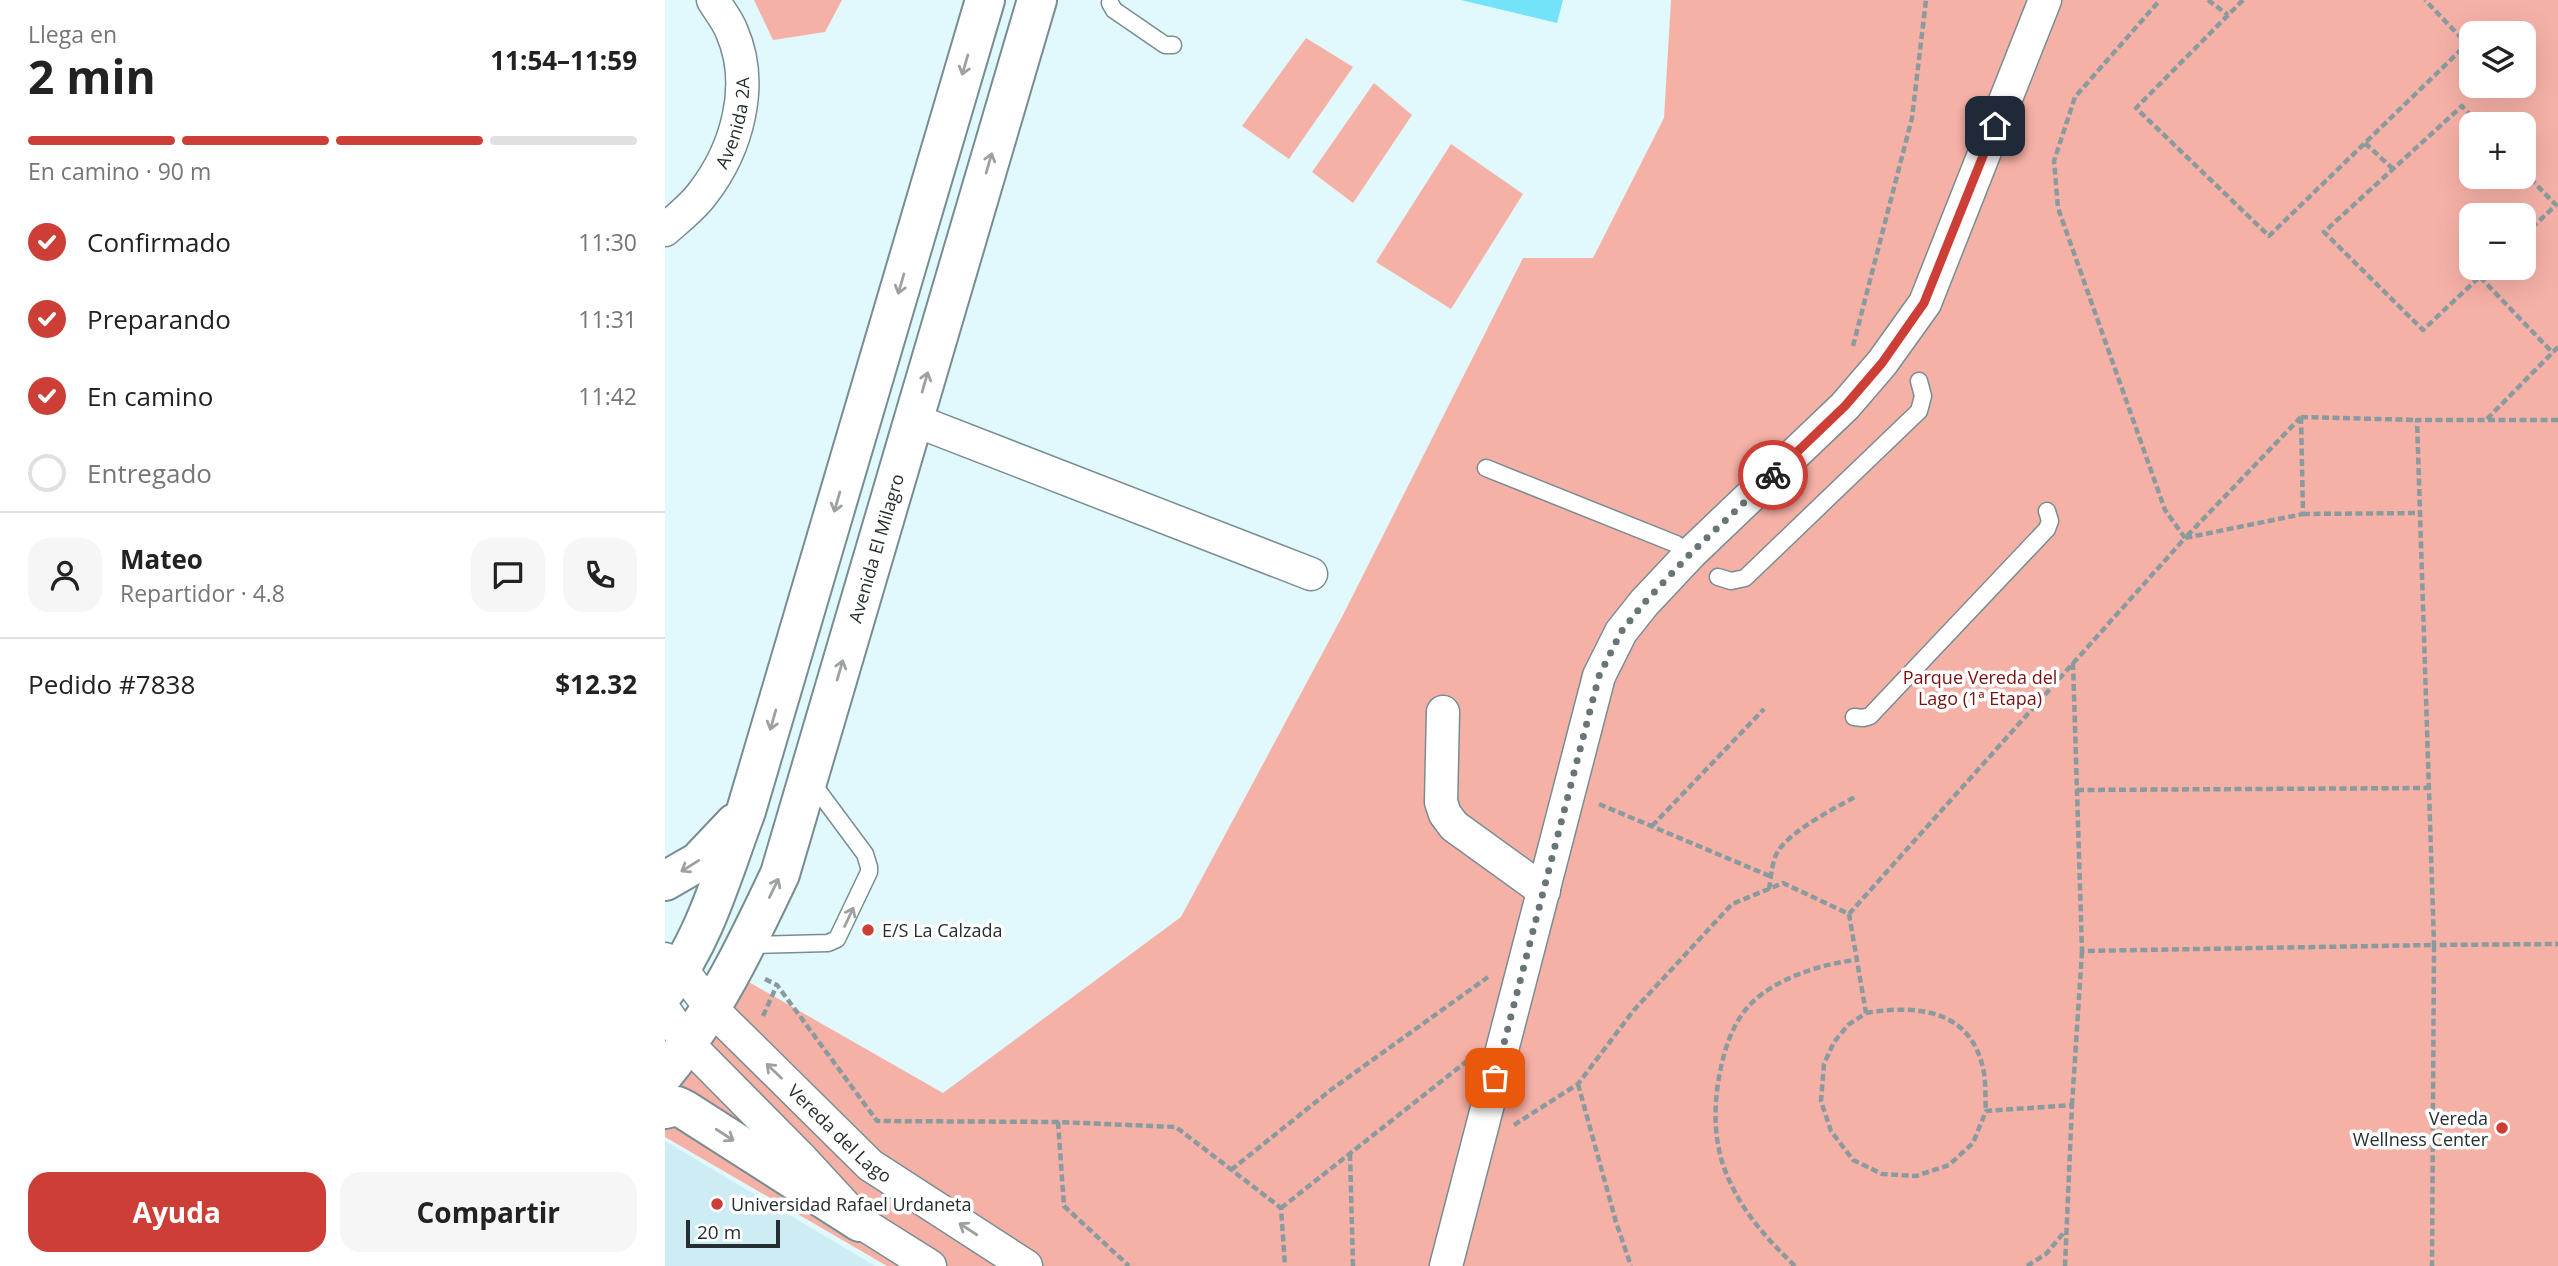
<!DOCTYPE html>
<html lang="es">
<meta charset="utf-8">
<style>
body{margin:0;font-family:"Open Sans",sans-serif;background:#f6f6f6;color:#222;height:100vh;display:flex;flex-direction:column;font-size:26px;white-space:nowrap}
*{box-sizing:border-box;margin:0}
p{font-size:23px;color:#767676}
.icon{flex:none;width:38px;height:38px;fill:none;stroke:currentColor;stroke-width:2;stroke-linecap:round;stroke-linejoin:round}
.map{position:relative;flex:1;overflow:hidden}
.panel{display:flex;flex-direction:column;background:#fff;width:665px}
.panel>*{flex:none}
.controls{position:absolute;left:1794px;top:21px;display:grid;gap:14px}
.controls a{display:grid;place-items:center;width:77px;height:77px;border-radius:14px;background:#fff;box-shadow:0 7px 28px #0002;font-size:35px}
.scale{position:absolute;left:21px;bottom:18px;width:94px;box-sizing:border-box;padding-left:7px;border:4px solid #252e30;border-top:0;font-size:19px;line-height:24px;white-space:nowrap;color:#252e30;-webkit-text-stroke:5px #fff;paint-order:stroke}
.pin{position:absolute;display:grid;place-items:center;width:60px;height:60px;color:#fff;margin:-30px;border-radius:14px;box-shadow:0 4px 10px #0006}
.courier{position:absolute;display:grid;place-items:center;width:70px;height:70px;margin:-35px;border:5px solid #cd3f36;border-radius:50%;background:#fff;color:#222;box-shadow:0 2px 9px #0007}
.overview em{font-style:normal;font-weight:700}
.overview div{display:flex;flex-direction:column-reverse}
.overview{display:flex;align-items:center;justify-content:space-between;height:119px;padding:0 28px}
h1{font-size:46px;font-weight:700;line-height:52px}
.bar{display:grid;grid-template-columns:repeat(4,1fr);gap:10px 7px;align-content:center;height:84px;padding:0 28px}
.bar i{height:9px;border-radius:5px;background:#e0e0e0}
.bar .selected{background:#cd3f36}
.bar p{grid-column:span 4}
.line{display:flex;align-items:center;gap:18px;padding:0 28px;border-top:2px solid #e0e0e0}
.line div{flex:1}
.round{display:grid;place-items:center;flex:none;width:74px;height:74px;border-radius:21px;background:#f6f6f6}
ol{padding:0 28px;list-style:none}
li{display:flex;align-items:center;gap:21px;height:77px}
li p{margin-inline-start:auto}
li .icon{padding:7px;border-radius:50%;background:#cd3f36;color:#fff;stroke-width:4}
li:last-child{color:#767676}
li i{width:38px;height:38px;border:4px solid #e0e0e0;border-radius:50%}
.primary-button{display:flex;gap:14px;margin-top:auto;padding:14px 28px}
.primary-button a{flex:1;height:80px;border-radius:21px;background:#cd3f36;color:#fff;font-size:28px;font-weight:700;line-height:80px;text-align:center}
.primary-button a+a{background:#f6f6f6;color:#222}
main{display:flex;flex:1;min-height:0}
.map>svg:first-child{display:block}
.built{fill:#cdecf3}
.green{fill:#f6b1a7;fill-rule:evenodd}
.water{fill:#72e3f9}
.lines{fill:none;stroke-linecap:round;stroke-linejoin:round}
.lane-casing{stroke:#788d92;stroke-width:19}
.street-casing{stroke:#788d92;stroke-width:35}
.secondary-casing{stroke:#788d92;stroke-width:42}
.path{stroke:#8a9b9f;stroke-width:4.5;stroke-dasharray:7 3.5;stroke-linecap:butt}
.lane{stroke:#fff;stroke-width:16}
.street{stroke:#fff;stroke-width:32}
.secondary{stroke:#fff;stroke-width:38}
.oneway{stroke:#9da1a2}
.done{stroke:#677578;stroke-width:7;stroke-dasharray:0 12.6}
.route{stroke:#cd3f36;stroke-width:9}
.poi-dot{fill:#cd3f36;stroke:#fff;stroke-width:2.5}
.labels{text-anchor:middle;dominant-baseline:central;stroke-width:7;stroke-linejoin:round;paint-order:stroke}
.street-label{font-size:18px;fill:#252e30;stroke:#fff}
.park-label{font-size:18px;fill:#78110f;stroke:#fff}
.poi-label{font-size:18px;fill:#252e30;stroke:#fff;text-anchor:start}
</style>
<main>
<section class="panel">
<div class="overview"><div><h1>2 min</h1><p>Llega en</p></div><em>11:54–11:59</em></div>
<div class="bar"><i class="selected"></i><i class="selected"></i><i class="selected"></i><i></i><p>En camino · 90 m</p></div>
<ol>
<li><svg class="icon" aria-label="check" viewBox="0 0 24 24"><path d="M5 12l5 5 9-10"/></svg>Confirmado<p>11:30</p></li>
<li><svg class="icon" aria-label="check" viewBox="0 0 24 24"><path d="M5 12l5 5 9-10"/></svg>Preparando<p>11:31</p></li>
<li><svg class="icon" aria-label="check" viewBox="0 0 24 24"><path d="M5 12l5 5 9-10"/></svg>En camino<p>11:42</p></li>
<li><i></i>Entregado</li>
</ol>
<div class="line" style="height:126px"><a class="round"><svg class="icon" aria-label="person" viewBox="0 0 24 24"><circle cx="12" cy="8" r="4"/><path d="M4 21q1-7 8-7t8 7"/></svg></a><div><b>Mateo</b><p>Repartidor · 4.8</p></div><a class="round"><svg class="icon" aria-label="chat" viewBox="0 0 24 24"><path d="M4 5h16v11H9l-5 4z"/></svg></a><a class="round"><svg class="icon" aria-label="phone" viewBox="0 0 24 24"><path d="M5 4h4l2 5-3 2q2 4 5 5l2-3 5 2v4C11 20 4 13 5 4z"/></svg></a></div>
<div class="line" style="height:91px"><div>Pedido #7838</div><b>$12.32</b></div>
<div class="primary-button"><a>Ayuda</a><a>Compartir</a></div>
</section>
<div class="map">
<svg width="1893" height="1266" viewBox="0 0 1893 1266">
<rect width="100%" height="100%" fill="#e1f8fd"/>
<path class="built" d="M0,1141L210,1266H0Z"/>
<path class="green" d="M89,0H177L160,32L108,40Z
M1006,0H1893V1266H222L0,1137V1077L68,973L278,1093L516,917L679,613L858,258H928L999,118ZM1806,33H1858V86H1806ZM1806,124H1858V177H1806ZM1806,215H1858V268H1806Z
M641,38L688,67L624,159L577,126Z
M709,83L747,115L688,203L647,172Z
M786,144L858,194L786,309L711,262Z"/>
<path class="water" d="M796,0H898L892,23Z"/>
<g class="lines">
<g class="lane-casing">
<path id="lane" d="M445,3L449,10L500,45H508
M821,468L1011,544L1026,553
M1053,577L1066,581L1080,578L1254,411L1258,396L1254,381
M1189,717L1198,718L1205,716L1382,529L1385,521L1382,511
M83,945L163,943L172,939L204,872V867L200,854L145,780"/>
</g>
<g class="street-casing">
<g id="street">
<path id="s1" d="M0,230C13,218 28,207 38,193C72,149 90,85 67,32C63,21 54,10 48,0"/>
<path d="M249,420L646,574"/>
<path d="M778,712L776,802L780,814L789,826L879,891"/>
<path id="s2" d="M0,959L17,970L46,1008L205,1165L361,1266"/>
<path d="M0,1011L23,1044L136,1158L195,1222L265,1266"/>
<path d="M781,1266L934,676L956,632L979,603L1026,553L1180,406L1217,363L1260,303L1380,0"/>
</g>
</g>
<g class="secondary-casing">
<g id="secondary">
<path d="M0,881L33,862L70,823"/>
<path d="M0,991C40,940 58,872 81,811L320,0"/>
<path id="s3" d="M0,1073C49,1013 82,944 115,874L372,0"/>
<path d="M0,1109L12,1106L20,1110L195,1222"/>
</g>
</g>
<path class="path" d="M1543,0L1563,15
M1578,0L1471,108L1604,236L1802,44L1760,0
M1814,124L1797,106L1659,232L1758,330L1824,268
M1700,143L1728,169
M1858,171L1891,205L1858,236
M1815,277L1888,353
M1188,346L1247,118L1261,0
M1636,417L1638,514L1520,538Z
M1636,417L1752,420
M1822,419L1893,347
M1893,420H1752L1769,945L1893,944
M1638,514L1754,513
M1408,663L1417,951L1769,945L1767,1266
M1412,790L1764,788
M934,804L1107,877
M987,826L1099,709
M1104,889C1106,878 1107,860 1113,851C1127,830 1168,809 1190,797
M1184,914L1520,538L1500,510L1393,208L1389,161L1410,97L1495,0
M100,979L112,985L212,1121L393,1122L511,1127L616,1208L620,1266
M1201,1013C1253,1004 1308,1010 1319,1073C1321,1085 1320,1098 1321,1111
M98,1016L112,985
M913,1084L951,1222L966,1266
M1407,1105L1417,951
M393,1122L399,1206L464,1266
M849,1125L913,1084L969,1010L1067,904L1118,883L1184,914L1201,1013L1183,1025L1169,1042L1159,1064L1156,1101L1166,1131L1188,1160L1217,1174L1251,1176L1284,1165L1308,1143L1321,1111L1407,1105L1400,1266
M685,1154L688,1266
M566,1170L667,1089L823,977
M616,1208L802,1061
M1130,1266C1104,1241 1080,1215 1065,1182C1050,1151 1048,1117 1053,1083C1057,1059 1063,1034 1078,1013C1101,981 1154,964 1191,960
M1362,1266L1381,1254L1401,1230"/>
<use href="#lane" class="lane"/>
<use href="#street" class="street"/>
<use href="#secondary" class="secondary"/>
</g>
<defs><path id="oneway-shaft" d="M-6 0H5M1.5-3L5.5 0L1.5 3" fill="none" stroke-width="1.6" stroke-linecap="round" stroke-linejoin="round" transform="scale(1.75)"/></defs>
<g class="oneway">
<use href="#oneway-shaft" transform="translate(300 65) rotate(106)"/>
<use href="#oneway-shaft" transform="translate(324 163) rotate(-74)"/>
<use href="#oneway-shaft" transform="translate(236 284) rotate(106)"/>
<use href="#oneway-shaft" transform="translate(260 382) rotate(-74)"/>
<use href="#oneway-shaft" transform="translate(172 502) rotate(106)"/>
<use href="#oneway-shaft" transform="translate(175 670) rotate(-74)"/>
<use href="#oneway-shaft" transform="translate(108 720) rotate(106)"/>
<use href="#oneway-shaft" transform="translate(25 866) rotate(148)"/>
<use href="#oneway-shaft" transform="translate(109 888) rotate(-64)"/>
<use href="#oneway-shaft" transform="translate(184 917) rotate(-65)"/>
<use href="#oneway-shaft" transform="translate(109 1071) rotate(-136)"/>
<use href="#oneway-shaft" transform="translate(60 1135) rotate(33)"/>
<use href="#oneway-shaft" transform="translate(303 1229) rotate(-147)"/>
</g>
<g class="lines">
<path class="done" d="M830,1078L934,676L956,632L979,603L1026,553L1108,475"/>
<path class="route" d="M1108,475L1180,406L1217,363L1259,303L1330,126"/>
</g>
<g class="poi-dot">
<circle cx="203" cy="930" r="7"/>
<circle cx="1837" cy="1128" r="7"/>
<circle cx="52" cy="1204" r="7"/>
</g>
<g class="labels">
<g class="street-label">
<text stroke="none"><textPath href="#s1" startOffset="131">Avenida 2A</textPath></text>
<text stroke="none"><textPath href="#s3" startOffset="570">Avenida El Milagro</textPath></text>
<text stroke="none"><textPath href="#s2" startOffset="248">Vereda del Lago</textPath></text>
</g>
<g class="park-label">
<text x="1315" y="677">Parque Vereda del<tspan x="1315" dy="21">Lago (1ª Etapa)</tspan></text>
</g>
<g class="poi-label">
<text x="217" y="930">E/S La Calzada</text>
<text x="1823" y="1118" text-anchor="end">Vereda<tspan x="1823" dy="21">Wellness Center</tspan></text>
<text x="66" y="1204">Universidad Rafael Urdaneta</text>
</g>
</g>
</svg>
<div class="controls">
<a><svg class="icon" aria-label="layers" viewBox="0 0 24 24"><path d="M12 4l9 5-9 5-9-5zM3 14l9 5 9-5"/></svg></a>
<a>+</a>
<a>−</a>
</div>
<div class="scale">20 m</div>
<div class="pin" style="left:830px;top:1078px;background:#ea580c"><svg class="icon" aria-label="bag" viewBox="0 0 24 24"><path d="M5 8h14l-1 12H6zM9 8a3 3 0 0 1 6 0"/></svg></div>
<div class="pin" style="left:1330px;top:126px;background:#1f2937"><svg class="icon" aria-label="home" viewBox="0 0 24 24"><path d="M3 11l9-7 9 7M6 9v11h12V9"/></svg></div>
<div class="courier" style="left:1108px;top:475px"><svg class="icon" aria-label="bike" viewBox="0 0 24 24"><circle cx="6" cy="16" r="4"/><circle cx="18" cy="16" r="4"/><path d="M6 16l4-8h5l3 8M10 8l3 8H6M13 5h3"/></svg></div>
</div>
</main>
